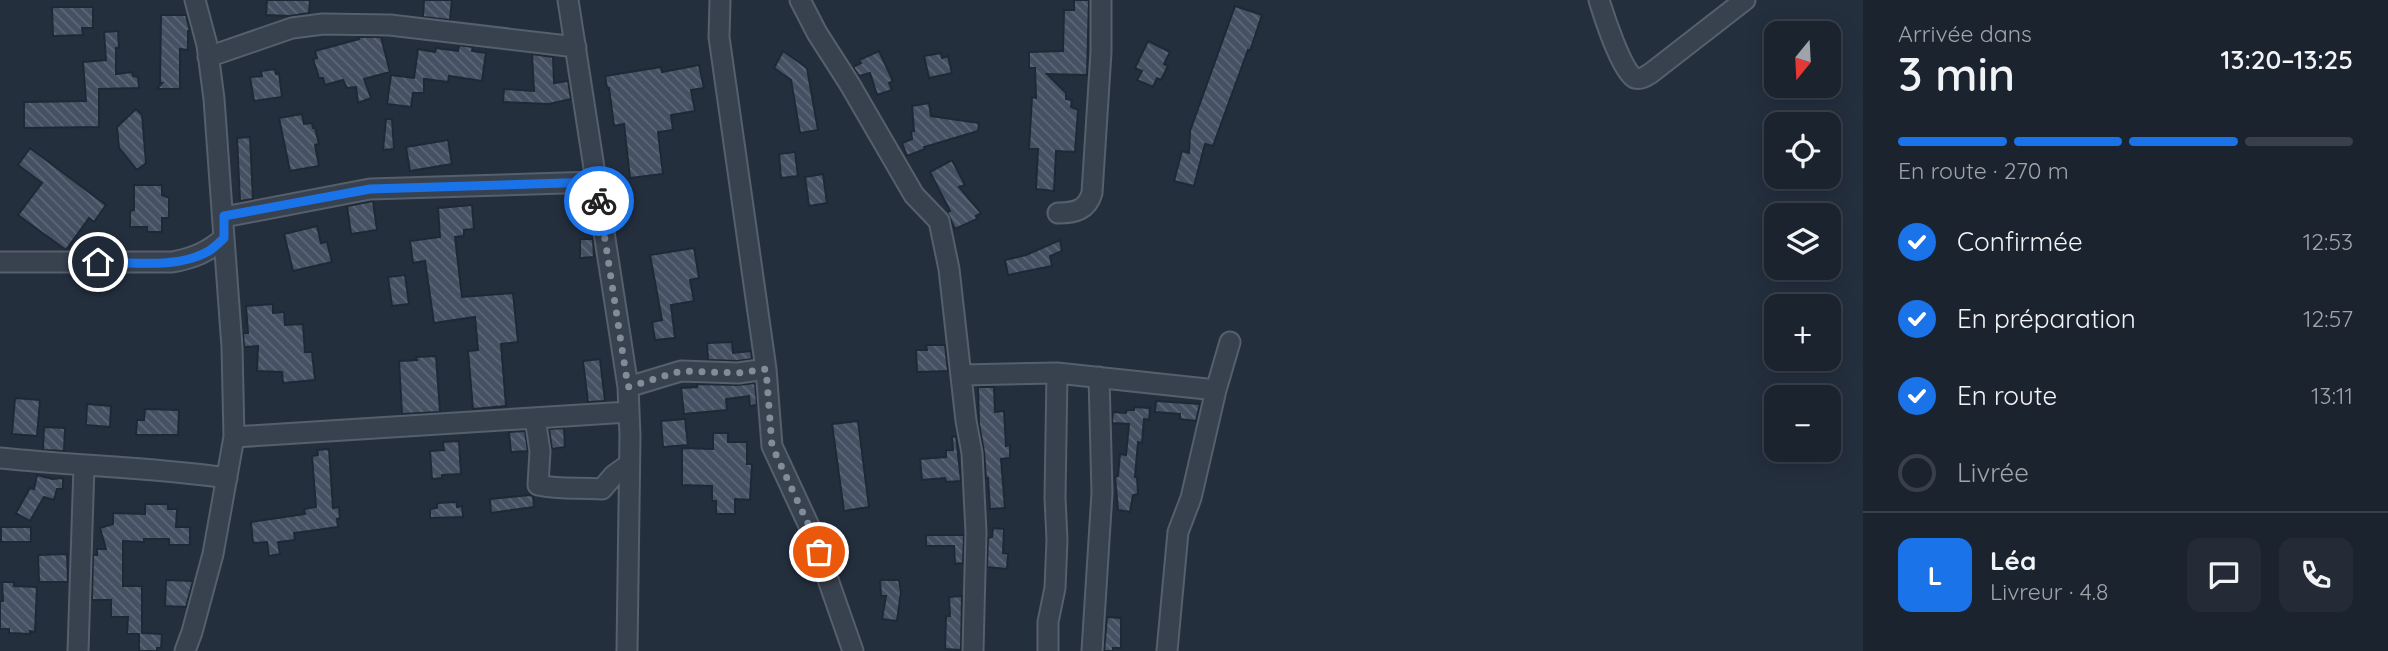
<!DOCTYPE html>
<html lang="fr">
<meta charset="utf-8">
<style>
body{margin:0;font-family:Quicksand,sans-serif;background:#242b36;color:#f1f3f6;height:100vh;display:flex;flex-direction:column;font-size:26px;white-space:nowrap}
*{box-sizing:border-box;margin:0}
p{font-size:23px;color:#a0a4aa}
.icon{flex:none;width:38px;height:38px;fill:none;stroke:currentColor;stroke-width:2;stroke-linecap:round;stroke-linejoin:round}
.map{position:relative;flex:1;overflow:hidden}
.sheet{display:flex;flex-direction:column;background:#1b232e;width:525px}
.sheet>*{flex:none}
.needle{width:46px;rotate:198deg}
.fabs{position:absolute;left:1764px;top:21px;display:grid;gap:14px}
.fabs a{display:grid;place-items:center;width:77px;height:77px;border-radius:14px;background:#1b232e;box-shadow:0 4px 18px #0003,0 0 0 2px #39404a;font-size:35px}
.pin{position:absolute;display:grid;place-items:center;width:60px;height:60px;color:#fff;margin:-30px;border:4px solid #fff;border-radius:50%;box-shadow:0 2px 7px #0007}
.courier{position:absolute;display:grid;place-items:center;width:70px;height:70px;margin:-35px;border:5px solid #1a73e8;border-radius:50%;background:#fff;color:#222;box-shadow:0 2px 9px #0007}
.headline em{font-style:normal;font-weight:600}
.headline div{display:flex;flex-direction:column-reverse}
.headline{display:flex;align-items:center;justify-content:space-between;height:119px;padding:0 35px}
h1{font-size:46px;font-weight:600;line-height:52px}
.bar{display:grid;grid-template-columns:repeat(4,1fr);gap:10px 7px;align-content:center;height:84px;padding:0 35px}
.bar i{height:9px;border-radius:5px;background:#39404a}
.bar .current{background:#1a73e8}
.bar p{grid-column:span 4}
.line{display:flex;align-items:center;gap:18px;padding:0 35px;border-top:2px solid #39404a}
.line div{flex:1}
.round{display:grid;place-items:center;flex:none;width:74px;height:74px;border-radius:14px;background:#242b36}
ol{padding:0 35px;list-style:none}
li{display:flex;align-items:center;gap:21px;height:77px}
li p{margin-inline-start:auto}
li .icon{padding:7px;border-radius:50%;background:#1a73e8;color:#fff;stroke-width:4}
li:last-child{color:#a0a4aa}
li i{width:38px;height:38px;border:4px solid #39404a;border-radius:50%}
main{display:flex;flex:1;min-height:0}
.map>svg:first-child{display:block}
.building{fill:url(#building-back-hatch);stroke:#1f2835;stroke-width:2}
.lines{fill:none;stroke-linecap:round;stroke-linejoin:round}
.minor-casing{stroke:#565f6c;stroke-width:23}
.minor{stroke:#38414e;stroke-width:19}
.done{stroke:#828b98;stroke-width:7;stroke-dasharray:0 12.6}
.route{stroke:#1a73e8;stroke-width:9}
</style>
<main>
<div class="map">
<svg width="1863" height="651" viewBox="0 0 1863 651">
<defs>
<pattern id="building-back-hatch" width="6" height="6" patternUnits="userSpaceOnUse" patternTransform="scale(1.75)"><rect width="6" height="6" fill="#455162"/><path d="M-1 5l2 2M0 0l6 6M5-1l2 2" fill="none" stroke="#5d6877"/></pattern>
</defs>
<rect width="100%" height="100%" fill="#242f3e"/>
<path class="building" d="M267,0H310L309,13L290,16L266,15Z
M424,0H452L450,20L423,17Z
M1074,0H1089L1087,75L1047,74L1066,93V99L1072,100L1071,107L1078,110L1075,152L1056,151L1054,191L1036,189L1038,149H1029L1032,97L1036,98L1035,68H1029V52L1063,51L1064,10H1074Z
M1235,6L1262,15L1250,51L1248,50L1213,146L1205,144L1194,186L1174,181L1182,151L1189,153L1190,131Z
M52,7H93V28H82L83,35L53,36Z
M161,15H186L190,31H188V50L180,49V89H157L162,83H160Z
M118,31L119,48H116V74L132,72L133,76L138,77L139,88L99,89V127L24,128V102L86,101L83,62L106,60L104,32Z
M358,37H381L390,72L364,79L371,98L358,103L356,87L347,88L343,80L325,85L323,78H319L313,59L317,58L315,51L359,39Z
M1148,41L1170,52L1164,64L1168,66L1161,80L1157,78L1153,87L1137,80L1142,71L1135,68Z
M459,45L473,47L472,51L486,53L482,81L449,76L448,82L424,79V93H413L411,107L387,104L391,75L414,78L418,49L435,52L436,48L458,51Z
M783,51L807,68L818,130L800,133L791,80L774,68Z
M879,51L893,81L889,83L892,90L877,95L870,73L859,76L853,67L861,63L859,60Z
M941,53L942,58L948,56L952,73L929,78L924,56Z
M532,54L553,57L554,83L568,81L571,99L549,104L503,102L504,89L534,91Z
M699,65L704,88L691,90L695,111L671,115L673,130L658,132L663,174L630,178L624,124L614,126L609,88H607L605,76L661,67L662,72Z
M275,69L276,74L279,73L282,97L254,101L250,77L262,76L261,71Z
M929,103L931,116L979,123L978,131L924,147L925,149L907,156L902,143L912,139L911,131H914L912,106Z
M136,109L142,115L146,163L137,170L119,148L117,127Z
M302,114L304,124L312,123L313,128H315L319,144L315,145L319,166L290,171L279,118Z
M386,119H392L394,149L383,150Z
M250,137L253,199L240,201L237,138Z
M448,140L452,164L410,171L406,147Z
M30,148L106,205L94,222L89,218L66,250L18,215L42,183L18,165Z
M795,152L798,176L781,178L779,154Z
M952,160L965,185L959,187L981,213L976,216L977,219L955,229L947,212L950,211L930,172Z
M823,174L827,203L809,206L805,177Z
M134,185H162V195L169,198V218H162V232H147V227H130V211L134,210Z
M373,201L377,230L351,234L347,206Z
M472,205L474,229L464,230V236L455,237L462,297L513,293L518,342L501,344L506,406L473,409L468,351L478,350L475,317L434,323L425,261L413,263L410,241L440,237L438,208Z
M317,226L321,243L327,242L332,262L293,271L284,234Z
M580,239H593L594,257L580,258Z
M1060,240L1062,251L1050,256L1052,266L1008,275L1005,260L1026,255Z
M694,248L699,278L690,280L694,301L671,305L675,338L655,340L652,322L662,320L650,255Z
M405,275L409,304L392,306L388,277Z
M273,304V313L284,312L285,325L303,324L305,352H312L315,380L283,383L282,372L257,371L258,346L244,347L243,333H248L246,306Z
M732,342L733,353L751,351L752,359L737,361L708,360L707,343Z
M926,345H945L948,371L917,372L916,350H927Z
M436,356L440,412L402,414L399,361L417,360L416,357Z
M600,359L605,401L588,402L583,361Z
M755,383L757,405L750,406L749,396L726,399L727,410L684,414L681,388L697,387V384L738,385Z
M978,387H994L995,412L1004,411L1006,446L1010,445V458L1001,459L1005,508L990,509L988,478H986L984,452L979,424Z
M15,398L40,400L37,436L12,434Z
M1156,401L1200,404L1196,421L1180,419V414L1155,412Z
M87,404L111,406L110,427L86,425Z
M1134,407L1150,408L1149,420L1144,419L1142,443L1138,442L1135,477H1137L1138,494L1133,495L1130,512L1118,510L1115,477L1118,476L1120,454L1126,455L1129,424L1112,423L1113,412L1126,413L1127,410H1134Z
M145,409L179,410L178,435H136L137,420H144Z
M685,419L688,445L663,447L661,421Z
M858,421L869,507L844,511L832,424Z
M44,427L65,428L64,451L43,450Z
M564,428L565,447L552,449L549,429Z
M525,431L528,451L511,452L509,432Z
M713,433H728V442H747V464H752L750,500L735,499V514H716V501H712V486L682,485V448L713,449Z
M956,436L961,481L946,482L945,478L922,480L920,459L946,457V450H953L952,437Z
M459,441L461,474L442,475V478L432,479L430,451L444,450L443,442Z
M329,449L333,508L339,507L340,518L337,519L338,527L294,533L295,540L278,542L280,554L269,556L267,542L253,543L251,522L305,514L304,509L316,507L312,456L318,455L317,450Z
M37,475L52,479L63,478V489H57L54,500L44,497L30,521L16,513L30,488L34,489Z
M530,495L533,496L534,507L491,513L490,499Z
M457,502V507L462,506L463,517L430,518V509L437,508V503Z
M145,504H168V509H177L176,527H190V545H169V539H144V542L123,541V586H142V633L162,634L161,648H157V651H139V634H127L128,617H111V600H92L93,555H97V549H106L100,528L113,524V513L145,514Z
M1,527H31V542H1Z
M993,528L1004,529L1003,553L1008,554L1007,569L987,567L988,538L992,537Z
M926,535H964L963,563L955,564L954,546H926Z
M67,554L68,582H39L38,555Z
M166,580L193,581L186,607L165,606Z
M880,580H899L901,592L897,621L882,619L886,596H881Z
M2,582H14V586L37,587L35,632L30,631V634L9,633V629H0V601H3Z
M962,596L961,650L945,649L946,616H950L949,597Z
M1107,617L1121,618V648H1113V651H1104Z"/>
<g class="lines">
<g class="minor-casing">
<path id="minor" d="M568,0L628,387L630,436L627,651
M720,0L719,37L766,369L772,446L810,528L853,651
M800,0L817,33L849,83L914,195L939,221L949,269L966,421L972,453L976,532L973,651
M1599,0C1603,13 1623,75 1635,78C1641,80 1646,76 1651,73L1745,0
M208,57L292,28L323,24L390,25L576,47
M1058,213C1075,213 1087,210 1092,193L1101,52V0
M224,217L370,189L596,182
M0,262H172C194,258 208,252 224,238L214,99L207,45L195,0
M962,375L1057,373L1216,390
M628,387L681,371L738,373L766,369
M535,418L540,451L538,485C562,490 578,487 602,489L614,475L628,465
M234,437L628,412
M0,458C76,466 152,467 227,478
M78,651L84,466
M185,651L192,632L213,554L234,437L232,347L224,238
M1048,651V622L1055,588L1057,540L1055,498L1057,373
M1092,651L1102,493L1099,377
M1167,651L1178,532L1191,498L1216,390L1230,342"/>
</g>
<use href="#minor" class="minor"/>
</g>
<g class="lines">
<path class="done" d="M599,201L628,387L681,371L738,373L766,369L772,446L810,528L819,552"/>
<path class="route" d="M98,262C133,262 176,269 207,252C213,249 219,243 224,238V216L370,189L596,182L599,201"/>
</g>
</svg>
<div class="fabs">
<a><svg class="needle" viewBox="-14 -14 28 28"><path d="M0-13l5 13h-10z" fill="#e53935"/><path d="M0 13l5-13h-10z" fill="#a0a4aa"/></svg></a>
<a><svg class="icon" aria-label="locate" viewBox="0 0 24 24"><circle cx="12" cy="12" r="6"/><path d="M12 2v4M12 18v4M2 12h4M18 12h4"/></svg></a>
<a><svg class="icon" aria-label="layers" viewBox="0 0 24 24"><path d="M12 4l9 5-9 5-9-5zM3 14l9 5 9-5"/></svg></a>
<a>+</a>
<a>−</a>
</div>
<div class="pin" style="left:819px;top:552px;background:#ea580c"><svg class="icon" aria-label="bag" viewBox="0 0 24 24"><path d="M5 8h14l-1 12H6zM9 8a3 3 0 0 1 6 0"/></svg></div>
<div class="pin" style="left:98px;top:262px;background:#1f2937"><svg class="icon" aria-label="home" viewBox="0 0 24 24"><path d="M3 11l9-7 9 7M6 9v11h12V9"/></svg></div>
<div class="courier" style="left:599px;top:201px"><svg class="icon" aria-label="bike" viewBox="0 0 24 24"><circle cx="6" cy="16" r="4"/><circle cx="18" cy="16" r="4"/><path d="M6 16l4-8h5l3 8M10 8l3 8H6M13 5h3"/></svg></div>
</div>
<section class="sheet">
<div class="headline"><div><h1>3 min</h1><p>Arrivée dans</p></div><em>13:20–13:25</em></div>
<div class="bar"><i class="current"></i><i class="current"></i><i class="current"></i><i></i><p>En route · 270 m</p></div>
<ol>
<li><svg class="icon" aria-label="check" viewBox="0 0 24 24"><path d="M5 12l5 5 9-10"/></svg>Confirmée<p>12:53</p></li>
<li><svg class="icon" aria-label="check" viewBox="0 0 24 24"><path d="M5 12l5 5 9-10"/></svg>En préparation<p>12:57</p></li>
<li><svg class="icon" aria-label="check" viewBox="0 0 24 24"><path d="M5 12l5 5 9-10"/></svg>En route<p>13:11</p></li>
<li><i></i>Livrée</li>
</ol>
<div class="line" style="height:126px"><b class="round" style="background:#1a73e8;color:#fff">L</b><div><b>Léa</b><p>Livreur · 4.8</p></div><a class="round"><svg class="icon" aria-label="chat" viewBox="0 0 24 24"><path d="M4 5h16v11H9l-5 4z"/></svg></a><a class="round"><svg class="icon" aria-label="phone" viewBox="0 0 24 24"><path d="M5 4h4l2 5-3 2q2 4 5 5l2-3 5 2v4C11 20 4 13 5 4z"/></svg></a></div>
</section>
</main>
